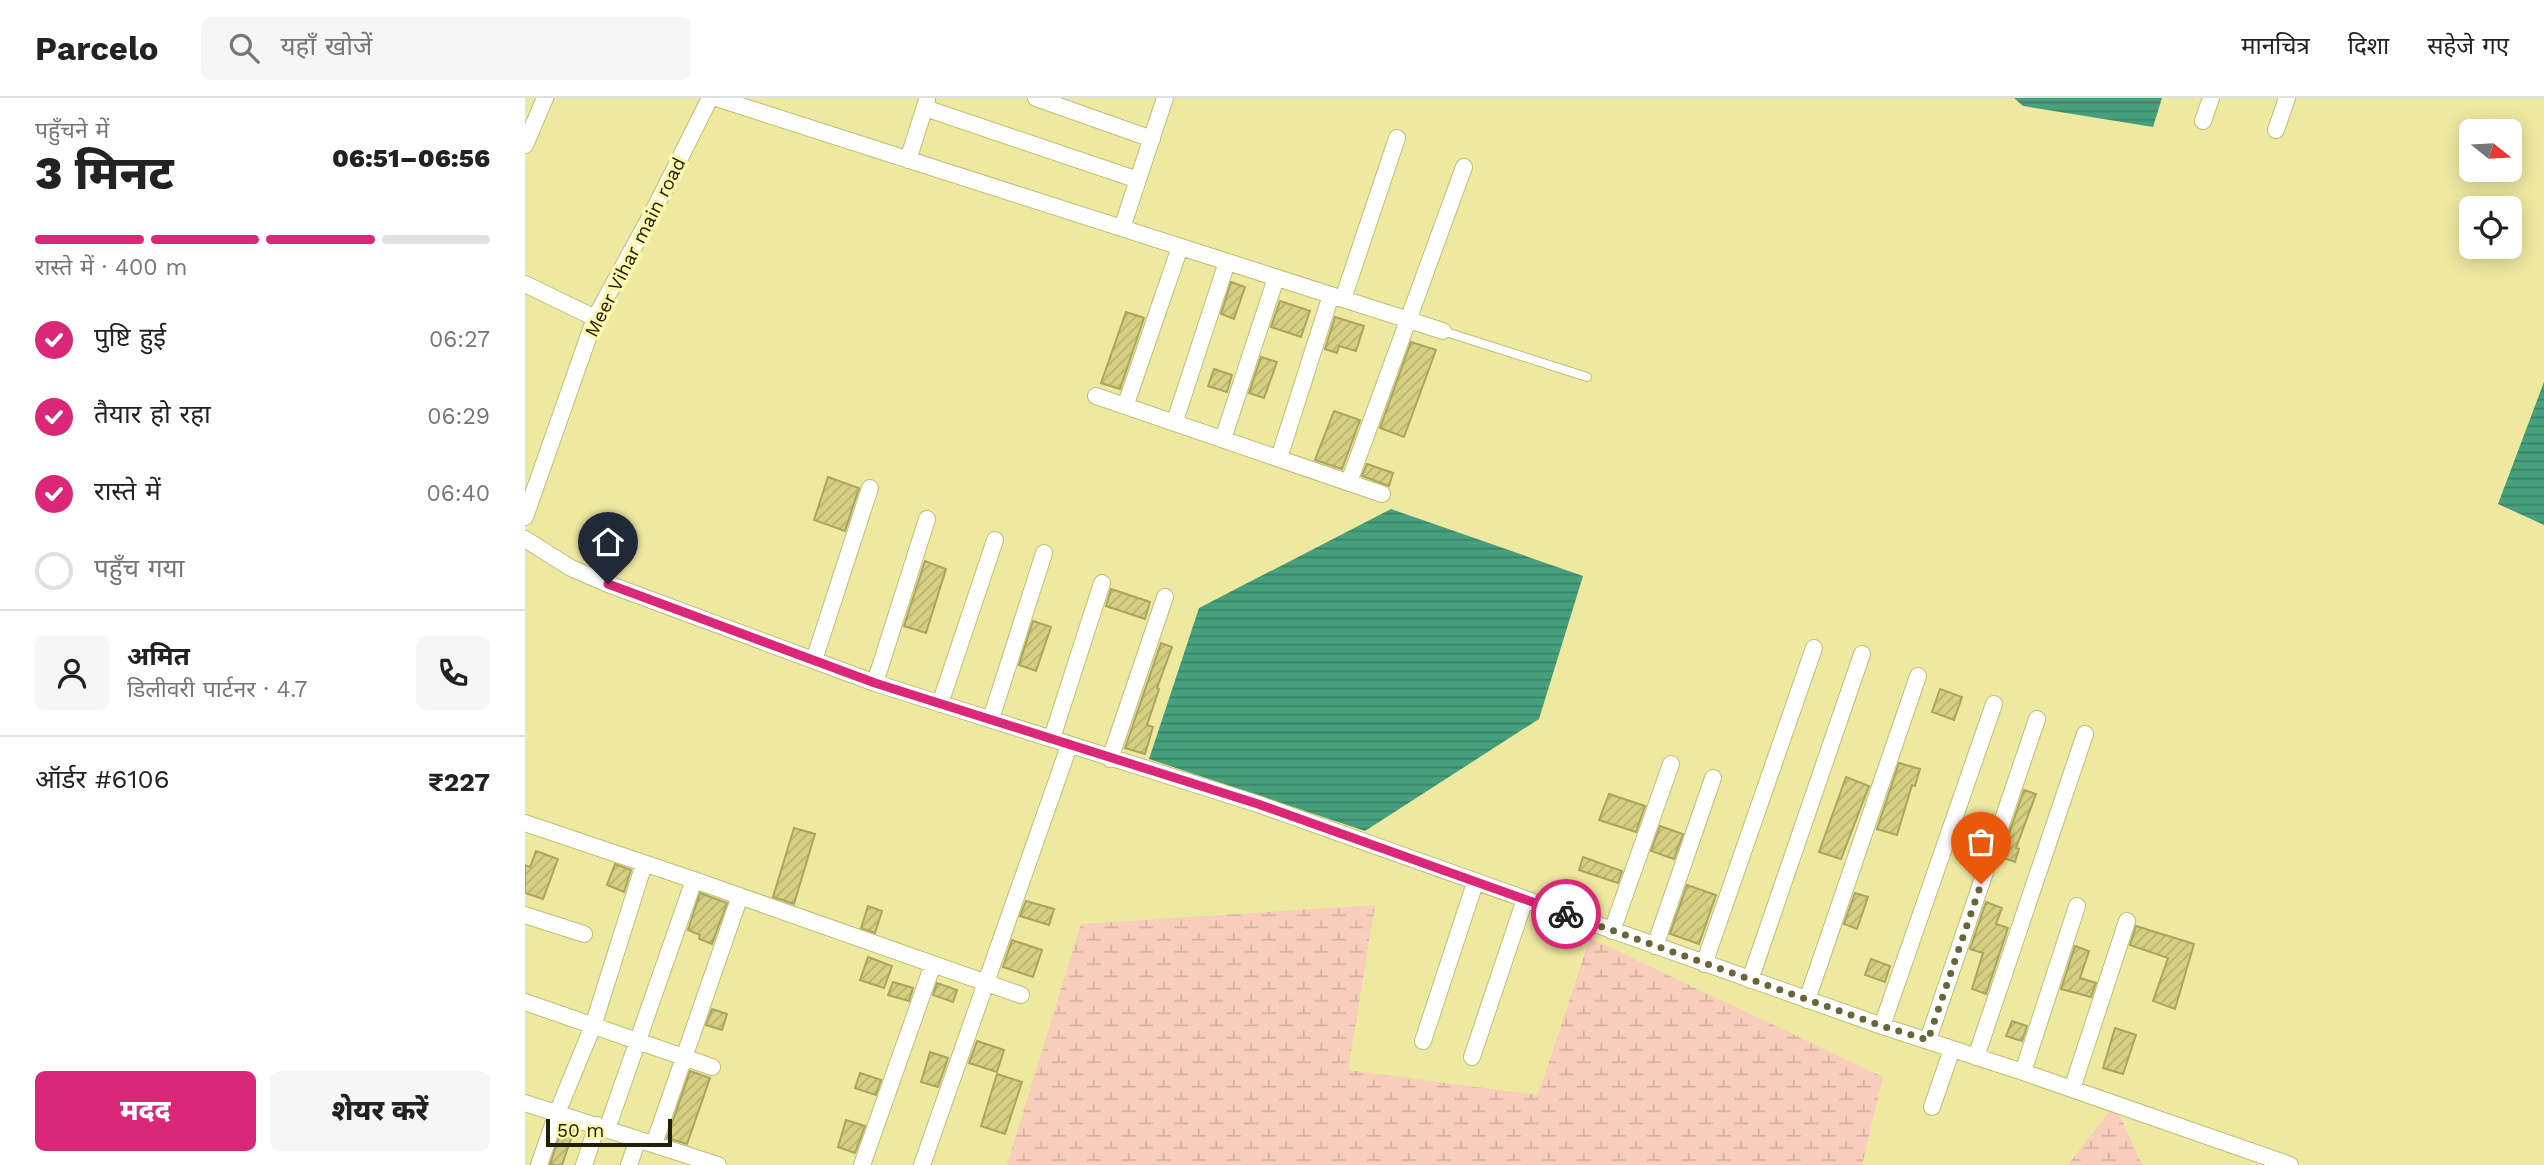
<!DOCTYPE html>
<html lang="hi">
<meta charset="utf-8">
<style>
body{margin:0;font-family:"Work Sans","Noto Sans Devanagari",sans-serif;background:#f6f6f6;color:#222;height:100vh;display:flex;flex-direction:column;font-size:26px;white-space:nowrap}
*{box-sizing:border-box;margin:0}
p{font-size:23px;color:#767676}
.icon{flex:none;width:38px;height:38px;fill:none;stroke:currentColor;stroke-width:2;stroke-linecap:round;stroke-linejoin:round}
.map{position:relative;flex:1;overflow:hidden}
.side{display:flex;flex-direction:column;background:#fff;width:525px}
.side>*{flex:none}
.needle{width:46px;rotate:108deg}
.controls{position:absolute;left:1934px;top:21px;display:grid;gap:14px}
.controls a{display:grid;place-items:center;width:63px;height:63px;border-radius:10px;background:#fff;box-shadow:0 4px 18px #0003;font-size:35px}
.scale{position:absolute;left:21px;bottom:18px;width:126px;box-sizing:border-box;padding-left:7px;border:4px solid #211e02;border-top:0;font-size:19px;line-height:24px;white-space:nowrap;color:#211e02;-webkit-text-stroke:5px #fbf7ae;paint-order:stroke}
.pin{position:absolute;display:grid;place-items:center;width:60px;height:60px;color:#fff;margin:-72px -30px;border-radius:50% 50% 50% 0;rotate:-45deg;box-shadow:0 0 7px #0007}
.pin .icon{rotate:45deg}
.courier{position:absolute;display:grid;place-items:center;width:70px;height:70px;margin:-35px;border:5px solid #db2777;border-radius:50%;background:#fff;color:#222;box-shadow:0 2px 9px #0007}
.head em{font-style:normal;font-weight:800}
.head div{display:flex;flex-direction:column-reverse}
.head{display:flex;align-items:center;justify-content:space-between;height:119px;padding:0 35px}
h1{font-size:46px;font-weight:800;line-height:52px}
.bar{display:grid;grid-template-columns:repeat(4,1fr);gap:10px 7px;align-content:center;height:84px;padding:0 35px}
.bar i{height:9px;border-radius:5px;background:#e0e0e0}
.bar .active{background:#db2777}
.bar p{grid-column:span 4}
.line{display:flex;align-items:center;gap:18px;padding:0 35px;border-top:2px solid #e0e0e0}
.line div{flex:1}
.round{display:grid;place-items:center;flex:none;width:74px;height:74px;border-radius:10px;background:#f6f6f6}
ol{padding:0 35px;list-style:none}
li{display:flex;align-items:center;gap:21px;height:77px}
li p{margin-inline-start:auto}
li .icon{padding:7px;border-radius:50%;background:#db2777;color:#fff;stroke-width:4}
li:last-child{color:#767676}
li i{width:38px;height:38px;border:4px solid #e0e0e0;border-radius:50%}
.primary-button{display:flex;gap:14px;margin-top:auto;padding:14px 35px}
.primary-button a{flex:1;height:80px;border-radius:10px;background:#db2777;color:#fff;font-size:28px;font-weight:800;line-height:80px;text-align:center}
.primary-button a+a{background:#f6f6f6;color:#222}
header{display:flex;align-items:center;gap:42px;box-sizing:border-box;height:98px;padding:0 35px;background:#fff;border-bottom:2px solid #e0e0e0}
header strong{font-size:33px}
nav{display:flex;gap:38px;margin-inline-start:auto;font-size:24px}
.search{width:490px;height:63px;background:#f6f6f6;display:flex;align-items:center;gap:18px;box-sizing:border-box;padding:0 24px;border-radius:10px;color:#767676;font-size:26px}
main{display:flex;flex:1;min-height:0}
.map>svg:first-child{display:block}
.wetland{fill:url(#wetland-marsh)}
.water{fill:url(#water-rules)}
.building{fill:url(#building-hatch);stroke:#aaa55e;stroke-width:2}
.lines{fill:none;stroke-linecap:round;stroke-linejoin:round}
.service-casing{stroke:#c2bd76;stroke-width:10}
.minor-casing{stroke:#c2bd76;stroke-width:18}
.service{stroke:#fff;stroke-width:8}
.minor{stroke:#fff;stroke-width:16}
.done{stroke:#69653a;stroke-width:7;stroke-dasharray:0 12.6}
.route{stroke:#db2777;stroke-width:9}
.labels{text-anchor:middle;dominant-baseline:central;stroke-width:7;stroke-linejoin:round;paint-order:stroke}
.street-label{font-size:19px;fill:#211e02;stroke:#fbf7ae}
</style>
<header>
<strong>Parcelo</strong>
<div class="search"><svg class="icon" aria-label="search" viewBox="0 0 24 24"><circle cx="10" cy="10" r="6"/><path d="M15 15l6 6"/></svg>यहाँ खोजें</div>
<nav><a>मानचित्र</a><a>दिशा</a><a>सहेजे गए</a></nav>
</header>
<main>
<section class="side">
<div class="head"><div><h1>3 मिनट</h1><p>पहुँचने में</p></div><em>06:51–06:56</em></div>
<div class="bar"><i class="active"></i><i class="active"></i><i class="active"></i><i></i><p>रास्ते में · 400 m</p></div>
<ol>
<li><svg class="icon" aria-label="check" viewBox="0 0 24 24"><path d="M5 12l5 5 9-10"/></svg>पुष्टि हुई<p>06:27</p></li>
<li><svg class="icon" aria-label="check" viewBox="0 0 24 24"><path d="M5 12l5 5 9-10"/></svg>तैयार हो रहा<p>06:29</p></li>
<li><svg class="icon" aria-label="check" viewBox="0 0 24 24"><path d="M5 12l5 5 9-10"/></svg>रास्ते में<p>06:40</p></li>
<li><i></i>पहुँच गया</li>
</ol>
<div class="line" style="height:126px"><a class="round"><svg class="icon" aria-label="person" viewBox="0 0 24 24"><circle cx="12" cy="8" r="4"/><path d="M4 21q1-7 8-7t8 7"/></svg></a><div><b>अमित</b><p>डिलीवरी पार्टनर · 4.7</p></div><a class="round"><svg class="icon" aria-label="phone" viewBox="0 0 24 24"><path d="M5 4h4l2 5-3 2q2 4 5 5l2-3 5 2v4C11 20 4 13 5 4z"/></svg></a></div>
<div class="line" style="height:91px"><div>ऑर्डर #6106</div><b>₹227</b></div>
<div class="primary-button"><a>मदद</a><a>शेयर करें</a></div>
</section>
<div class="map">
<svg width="2019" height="1067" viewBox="0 0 2019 1067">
<defs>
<pattern id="wetland-marsh" width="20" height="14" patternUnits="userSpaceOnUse" patternTransform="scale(1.75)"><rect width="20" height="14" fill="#f8cdbb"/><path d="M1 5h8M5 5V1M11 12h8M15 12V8" fill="none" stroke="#d4b09f"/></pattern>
<pattern id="water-rules" width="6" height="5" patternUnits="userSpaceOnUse" patternTransform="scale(1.75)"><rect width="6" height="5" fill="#47a07d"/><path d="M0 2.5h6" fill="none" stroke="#3b8264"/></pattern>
<pattern id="building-hatch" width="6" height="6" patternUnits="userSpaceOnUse" patternTransform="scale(1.75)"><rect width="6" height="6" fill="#d5d081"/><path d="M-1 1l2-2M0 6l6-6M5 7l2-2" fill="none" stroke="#b7b26e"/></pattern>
</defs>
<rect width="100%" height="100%" fill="#eee9a1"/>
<path class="wetland" d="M850,807L823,972L1013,997L1065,840L1358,979L1337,1067H482L556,826Z
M1590,1006L1617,1067H1543Z"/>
<path class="water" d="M1489,0H1637L1628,29L1498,8Z
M2019,284V427L1973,406Z
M866,411L1058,478L1014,621L840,733L624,661L674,510Z"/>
<path class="building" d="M706,184L720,189L709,221L696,216Z
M755,203L785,213L776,239L746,229Z
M601,214L619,220L595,291L576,285Z
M810,219L839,228L831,253L814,248L812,255L800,251Z
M886,244L911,252L879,339L855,330Z
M736,259L752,264L739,300L724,295Z
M689,271L707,277L702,294L683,288Z
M809,313L835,322L817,371L790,362Z
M842,366L868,375L864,388L837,378Z
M303,379L334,390L320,433L289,422Z
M400,463L421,471L401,535L379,528Z
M586,491L625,504L620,521L581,508Z
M508,523L526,529L511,573L494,567Z
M636,545L647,549L632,590L634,591L622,627L628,629L620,656L600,650Z
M1415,591L1437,599L1429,622L1407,614Z
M1374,665L1395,671L1390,688L1387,687L1372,737L1352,731Z
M1321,679L1344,688L1316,761L1294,754Z
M1499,692L1511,696L1491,750L1494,751L1490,764L1476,759Z
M1084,696L1120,708L1111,734L1074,722Z
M1135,728L1158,736L1149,761L1126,753Z
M269,730L290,736L269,806L248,799Z
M11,753L33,761L18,801L0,795V767L5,769Z
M1058,759L1097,773L1093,785L1054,772Z
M90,766L106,772L99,794L82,787Z
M1162,787L1191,797L1174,846L1145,836Z
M175,795L202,805L187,846L174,841L175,837L163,832Z
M1330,795L1343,799L1332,831L1319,826Z
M501,803L529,811L524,827L495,818Z
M1461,804L1477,810L1471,826L1483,830L1461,896L1447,891L1458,855L1445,851Z
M343,808L357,813L350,835L336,830Z
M1611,828L1669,846L1650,911L1628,903L1643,860L1605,847Z
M487,842L517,852L508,879L478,869Z
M1550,848L1564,853L1555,880L1571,885L1566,899L1536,891Z
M343,859L367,868L359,890L335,882Z
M1346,861L1365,868L1360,884L1340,877Z
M368,884L388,890L384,903L363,897Z
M412,885L432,892L428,904L408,897Z
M187,911L202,916L197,932L181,927Z
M1487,923L1502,928L1497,943L1481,938Z
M1590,930L1611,937L1598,976L1578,970Z
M452,943L479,952L472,974L444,965Z
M405,954L423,960L413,989L396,984Z
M165,973L185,980L162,1046L142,1040Z
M335,975L356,982L351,997L330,990Z
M472,976L497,984L480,1036L456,1028Z
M321,1022L340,1028L330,1055L313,1049Z
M38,1028L49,1032L37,1067H29L25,1066Z"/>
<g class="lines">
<g class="service-casing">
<path id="service" d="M918,233L1062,279"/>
</g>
<g class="minor-casing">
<path id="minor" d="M191,0L918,233
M511,0L627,41
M400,10L613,82
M1678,23L1686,0
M1751,32L1762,0
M0,47L20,0
M383,62L402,2
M597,130L640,0
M0,186L70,220
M818,201L872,40
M571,298L857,396
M601,306L655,149
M650,323L702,164
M698,341L751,180
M754,360L806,197
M824,384L939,69
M0,419L70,220L130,110L185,0
M0,441L46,470L83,486L350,585L733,706L1357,928L1498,974L1765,1067
M289,562L345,390
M350,585L402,421
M415,606L470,442
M466,621L519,455
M527,640L577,485
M585,661L640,499
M0,725L169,782L496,897
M0,817L59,836
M1087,833L1146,666
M1130,848L1188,680
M1179,866L1289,550
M1225,882L1337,556
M1282,902L1393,578
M0,904L187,969
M1357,928L1469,606
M1403,942L1512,621
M898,943L950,785
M947,959L1000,801
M1451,959L1560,636
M1498,974L1552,808
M1547,991L1602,823
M0,1005L193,1067
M1407,1009L1427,951
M82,1031L169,782
M129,1046L215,798
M14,1067L32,1015L68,928L119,766
M59,1067L72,1027
M104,1067L113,1041
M337,1067L408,866
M397,1067L544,648"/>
</g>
<use href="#service" class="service"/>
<use href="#minor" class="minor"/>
</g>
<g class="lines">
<path class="done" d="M1041,816L1357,928L1403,942L1456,786"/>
<path class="route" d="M83,486L350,585L733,706L1041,816"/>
</g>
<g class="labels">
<g class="street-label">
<text transform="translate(110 149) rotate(-63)">Meer Vihar main road</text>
</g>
</g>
</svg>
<div class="controls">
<a><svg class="needle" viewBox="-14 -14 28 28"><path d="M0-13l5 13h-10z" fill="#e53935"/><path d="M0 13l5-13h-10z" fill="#767676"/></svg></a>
<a><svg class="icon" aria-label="locate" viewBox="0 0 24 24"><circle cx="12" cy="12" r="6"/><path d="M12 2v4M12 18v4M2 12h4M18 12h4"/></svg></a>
</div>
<div class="scale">50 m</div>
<div class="pin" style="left:1456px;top:786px;background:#ea580c"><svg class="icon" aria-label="bag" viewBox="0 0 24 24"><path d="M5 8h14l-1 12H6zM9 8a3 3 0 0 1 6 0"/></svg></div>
<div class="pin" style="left:83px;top:486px;background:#1f2937"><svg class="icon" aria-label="home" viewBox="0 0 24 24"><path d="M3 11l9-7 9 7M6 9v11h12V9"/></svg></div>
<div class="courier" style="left:1041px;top:816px"><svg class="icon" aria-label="bike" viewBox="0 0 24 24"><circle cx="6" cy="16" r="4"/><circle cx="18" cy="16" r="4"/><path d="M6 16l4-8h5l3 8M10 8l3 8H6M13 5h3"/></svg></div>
</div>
</main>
